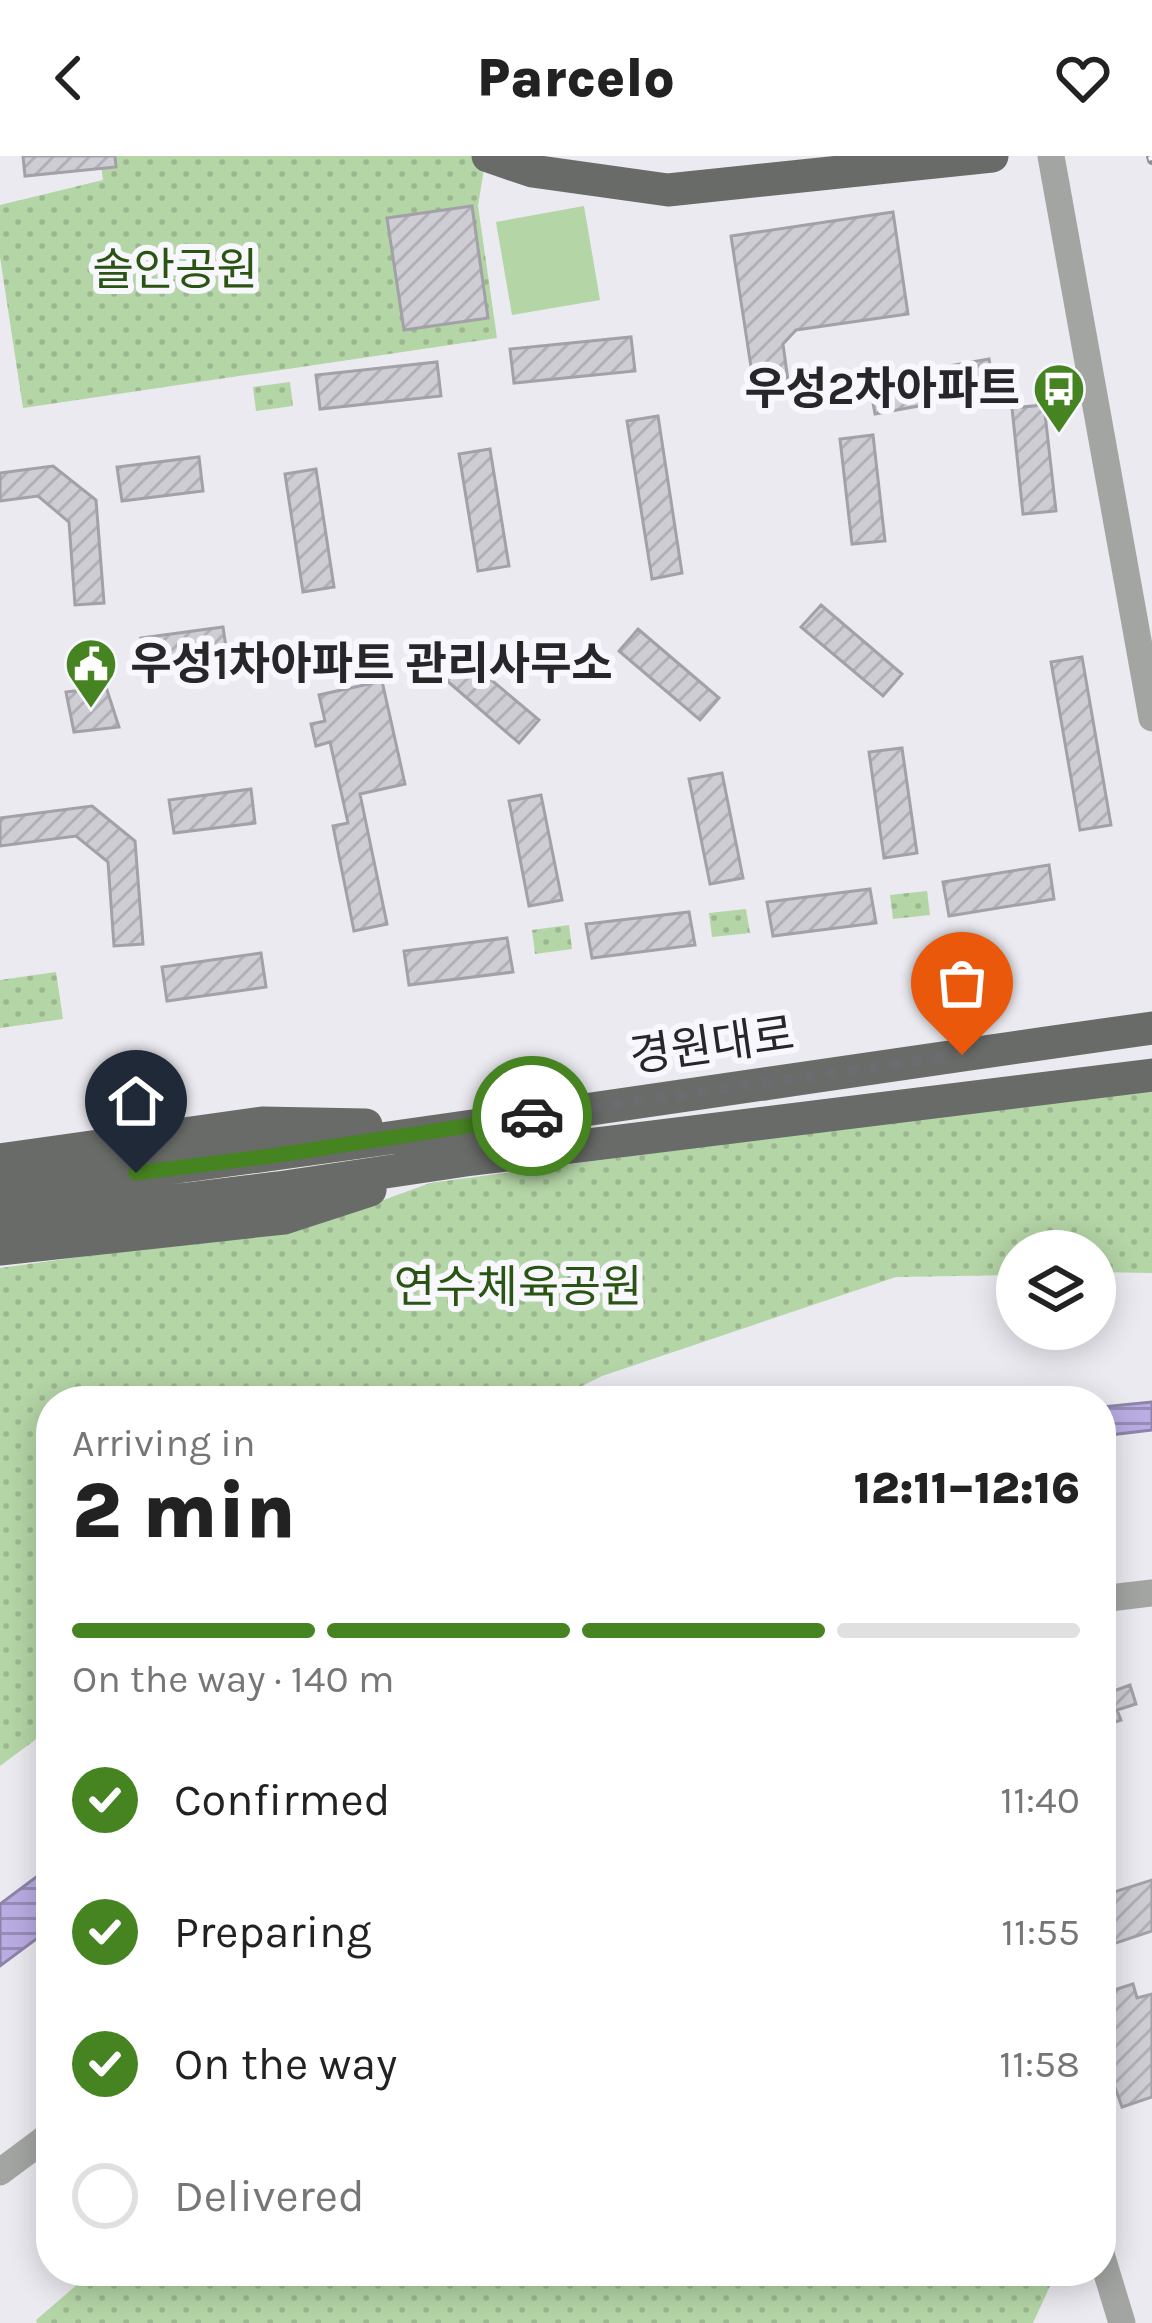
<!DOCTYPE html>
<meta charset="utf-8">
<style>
body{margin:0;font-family:Karla,"Noto Sans KR",sans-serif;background:#f2f2f2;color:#222;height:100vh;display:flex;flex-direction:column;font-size:45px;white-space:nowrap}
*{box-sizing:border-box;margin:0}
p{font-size:39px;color:#767676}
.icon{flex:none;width:66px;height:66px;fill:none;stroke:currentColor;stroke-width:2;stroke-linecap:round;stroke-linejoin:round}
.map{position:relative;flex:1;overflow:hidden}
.drawer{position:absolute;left:36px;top:1230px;width:1080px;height:900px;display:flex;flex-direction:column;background:#fff;border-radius:48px;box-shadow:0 6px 30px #0003}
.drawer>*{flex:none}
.tools{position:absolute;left:996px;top:1074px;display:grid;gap:24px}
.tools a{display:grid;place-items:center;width:120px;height:120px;border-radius:50%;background:#fff;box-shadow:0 6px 30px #0003;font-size:60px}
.pin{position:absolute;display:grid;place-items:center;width:102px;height:102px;color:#fff;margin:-123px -51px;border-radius:50% 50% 50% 0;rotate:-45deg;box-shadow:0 0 12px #0007}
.pin .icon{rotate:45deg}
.courier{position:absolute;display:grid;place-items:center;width:120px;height:120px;margin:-60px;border:9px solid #468321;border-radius:50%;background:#fff;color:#222;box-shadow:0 3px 15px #0007}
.head em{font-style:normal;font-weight:800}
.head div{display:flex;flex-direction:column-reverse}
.head{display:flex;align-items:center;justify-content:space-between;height:204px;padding:0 36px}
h1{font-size:78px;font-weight:800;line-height:90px}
.bar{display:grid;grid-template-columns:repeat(4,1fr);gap:18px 12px;align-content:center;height:144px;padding:0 36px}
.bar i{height:15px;border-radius:9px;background:#e0e0e0}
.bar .on{background:#468321}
.bar p{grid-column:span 4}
ol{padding:0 36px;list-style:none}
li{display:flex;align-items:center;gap:36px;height:132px}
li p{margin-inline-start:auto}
li .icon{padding:12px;border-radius:50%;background:#468321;color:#fff;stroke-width:4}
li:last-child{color:#767676}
li i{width:66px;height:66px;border:6px solid #e0e0e0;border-radius:50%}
header{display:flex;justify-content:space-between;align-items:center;height:156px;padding:0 36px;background:#fff;font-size:54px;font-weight:800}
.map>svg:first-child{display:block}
.grass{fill:#b4d5a6}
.park{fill:url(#park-dots)}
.water{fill:url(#water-rules);stroke:#8d84aa;stroke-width:3}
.building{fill:url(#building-hatch);stroke:#a2a1a7;stroke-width:3}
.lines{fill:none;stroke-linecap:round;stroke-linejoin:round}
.minor{stroke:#a3a5a2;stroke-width:27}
.major{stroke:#686b67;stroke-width:33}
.rail-casing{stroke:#908f94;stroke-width:10}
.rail{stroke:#f8f7fd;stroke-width:6;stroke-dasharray:18;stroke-linecap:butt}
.done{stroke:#6c6b6f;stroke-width:12;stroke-dasharray:0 21.6}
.route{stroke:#468321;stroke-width:15}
.labels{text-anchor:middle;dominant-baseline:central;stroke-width:12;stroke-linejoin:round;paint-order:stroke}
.park-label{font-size:45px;fill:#2a5411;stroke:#f8f7fd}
.poi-label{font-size:45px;font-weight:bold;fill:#272729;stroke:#f8f7fd;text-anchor:end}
.street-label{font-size:45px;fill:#272729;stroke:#f8f7fd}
</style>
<header><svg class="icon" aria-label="back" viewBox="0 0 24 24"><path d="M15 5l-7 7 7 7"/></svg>Parcelo<svg class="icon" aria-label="heart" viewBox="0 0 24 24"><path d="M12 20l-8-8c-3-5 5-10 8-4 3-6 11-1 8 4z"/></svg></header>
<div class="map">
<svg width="1152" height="2167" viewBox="0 0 1152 2167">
<defs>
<pattern id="park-dots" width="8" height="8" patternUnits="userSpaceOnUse" patternTransform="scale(3)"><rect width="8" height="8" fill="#b4d5a6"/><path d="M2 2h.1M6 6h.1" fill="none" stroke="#9bb78f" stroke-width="1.8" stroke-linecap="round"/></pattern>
<pattern id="water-rules" width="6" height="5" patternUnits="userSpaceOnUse" patternTransform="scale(3)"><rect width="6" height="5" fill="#b9ace2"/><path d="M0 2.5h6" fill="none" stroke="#968cb7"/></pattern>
<pattern id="building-hatch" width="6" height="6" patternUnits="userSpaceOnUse" patternTransform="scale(3)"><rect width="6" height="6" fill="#cfcdd4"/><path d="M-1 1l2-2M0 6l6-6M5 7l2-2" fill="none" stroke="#b2b0b6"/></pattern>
</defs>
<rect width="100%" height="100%" fill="#ebeaf0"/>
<path class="grass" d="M584,50L600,144L512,159L496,66Z"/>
<path class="park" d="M100,0H486L478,50L497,182L23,252L0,101V49L103,24Z
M290,226L293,250L256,255L253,231Z
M927,735L930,759L893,763L890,739Z
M746,753L750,777L712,781L709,757Z
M569,769L572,793L535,798L532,774Z
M56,816L63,863L0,872V824Z
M1152,930V1117L1095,1116V1095H1017V1119L896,1121L602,1220L552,1245H51V1572L0,1610V1112L318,1068L430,1027Z
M93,2115H1057L1033,2167H37L36,2164Z"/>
<path class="water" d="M1152,1246V1274L1101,1280V1251Z
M51,1710V1772L0,1810V1748Z"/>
<path class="building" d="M23,0H115L116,11L25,20Z
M472,50L488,162L404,174L387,62Z
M893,56L908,158L796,174L783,188L789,232L755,237L731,80Z
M631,181L635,215L514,227L510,193Z
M989,203L995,236L875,258L869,224Z
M437,206L441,240L320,253L316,219Z
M1044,249L1056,355L1023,358L1012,252Z
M658,260L682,417L652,423L627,265Z
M873,279L885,385L852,388L840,283Z
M490,293L509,410L478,415L459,298Z
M199,301L203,335L122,345L117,311Z
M53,310L96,344L104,447L75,449L69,366L38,340L0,345V317Z
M316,313L334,431L303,436L285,318Z
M821,449L902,518L883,540L801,471Z
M223,471L228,505L146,515L141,482Z
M638,473L719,542L700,564L619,495Z
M457,495L539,564L519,587L438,517Z
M1082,501L1111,669L1080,674L1051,506Z
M382,525L405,628L360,638L387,768L354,775L333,670L348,667L330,586L316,590L311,568L325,565L319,539Z
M106,531L119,571L74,576L66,536Z
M902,592L917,697L884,702L869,596Z
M722,617L743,722L710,728L689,623Z
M251,633L255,667L174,677L169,644Z
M541,639L562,744L529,750L509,645Z
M92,650L135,685L143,788L114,790L108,706L76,680L0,690V662Z
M1049,709L1054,743L949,760L943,726Z
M870,733L876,767L773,780L767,746Z
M689,756L695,789L592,802L586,768Z
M507,782L513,816L409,829L404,795Z
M261,797L266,831L167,845L162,811Z
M1101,1515L1111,1536L1130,1529L1136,1548L1117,1554L1121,1564L1101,1571Z
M1152,1724V1775L1101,1792V1740Z
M1133,1828L1137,1842L1152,1838V1941L1122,1951L1101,1892V1838Z"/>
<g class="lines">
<path class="minor" d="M1051,0L1152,562
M1101,1443L1152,1437
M0,2016L51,1978
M1101,2098L1122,2167"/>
<path class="major" d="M488,0L532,15L668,34L992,0
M0,1004L262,967L366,969
M0,1034C385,986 768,926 1152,872
M0,1066L278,1032L466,1004L1152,919
M0,1093L284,1062L370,1034"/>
<g class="rail-casing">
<path id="rail" d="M1151,0L1152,4"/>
</g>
<use href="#rail" class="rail"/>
</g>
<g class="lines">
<path class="done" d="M532,960L962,899"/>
<path class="route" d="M136,1017L271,1000L532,960"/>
</g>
<defs>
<g id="bus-pin" transform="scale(2.7)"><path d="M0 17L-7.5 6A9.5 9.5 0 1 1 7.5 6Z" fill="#468321" stroke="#f8f7fd"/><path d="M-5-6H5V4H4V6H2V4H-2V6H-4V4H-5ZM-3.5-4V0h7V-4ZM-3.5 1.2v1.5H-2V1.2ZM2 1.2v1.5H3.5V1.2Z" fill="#fff"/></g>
<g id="civic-pin" transform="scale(2.7)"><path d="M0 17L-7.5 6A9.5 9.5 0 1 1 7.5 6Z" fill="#468321" stroke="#f8f7fd"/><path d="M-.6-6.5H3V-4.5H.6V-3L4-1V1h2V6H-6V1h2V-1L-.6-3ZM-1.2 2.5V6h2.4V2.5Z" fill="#fff"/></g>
</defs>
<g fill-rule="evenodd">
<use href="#bus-pin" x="1059" y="233"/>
<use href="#civic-pin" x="91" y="508"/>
</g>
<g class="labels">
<g class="park-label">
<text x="175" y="114">솔안공원</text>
<text x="518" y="1131">연수체육공원</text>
</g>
<g class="poi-label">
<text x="1020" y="233">우성2차아파트</text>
<text x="130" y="508" text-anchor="start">우성1차아파트 관리사무소</text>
</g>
<g class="street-label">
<text transform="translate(712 889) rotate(-8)">경원대로</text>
</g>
</g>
</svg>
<div class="tools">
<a><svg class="icon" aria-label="layers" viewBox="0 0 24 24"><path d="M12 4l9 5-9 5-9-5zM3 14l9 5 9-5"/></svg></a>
</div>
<div class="pin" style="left:962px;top:899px;background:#ea580c"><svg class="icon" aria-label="bag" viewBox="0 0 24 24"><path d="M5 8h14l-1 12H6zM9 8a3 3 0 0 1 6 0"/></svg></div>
<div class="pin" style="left:136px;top:1017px;background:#1f2937"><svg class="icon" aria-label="home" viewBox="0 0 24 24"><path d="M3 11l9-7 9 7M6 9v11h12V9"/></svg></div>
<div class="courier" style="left:532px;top:960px"><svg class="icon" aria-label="car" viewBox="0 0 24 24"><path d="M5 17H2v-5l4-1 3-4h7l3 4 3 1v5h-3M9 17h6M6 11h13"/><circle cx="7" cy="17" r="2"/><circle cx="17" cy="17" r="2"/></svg></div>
<section class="drawer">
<div class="head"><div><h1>2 min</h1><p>Arriving in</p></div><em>12:11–12:16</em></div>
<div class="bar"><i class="on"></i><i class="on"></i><i class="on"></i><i></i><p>On the way · 140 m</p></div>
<ol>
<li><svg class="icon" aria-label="check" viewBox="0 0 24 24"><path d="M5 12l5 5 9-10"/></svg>Confirmed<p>11:40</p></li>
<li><svg class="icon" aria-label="check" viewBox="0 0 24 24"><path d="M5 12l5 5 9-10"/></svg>Preparing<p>11:55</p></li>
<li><svg class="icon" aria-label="check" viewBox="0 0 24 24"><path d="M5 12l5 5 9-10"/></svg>On the way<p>11:58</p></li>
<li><i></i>Delivered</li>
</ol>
</section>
</div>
